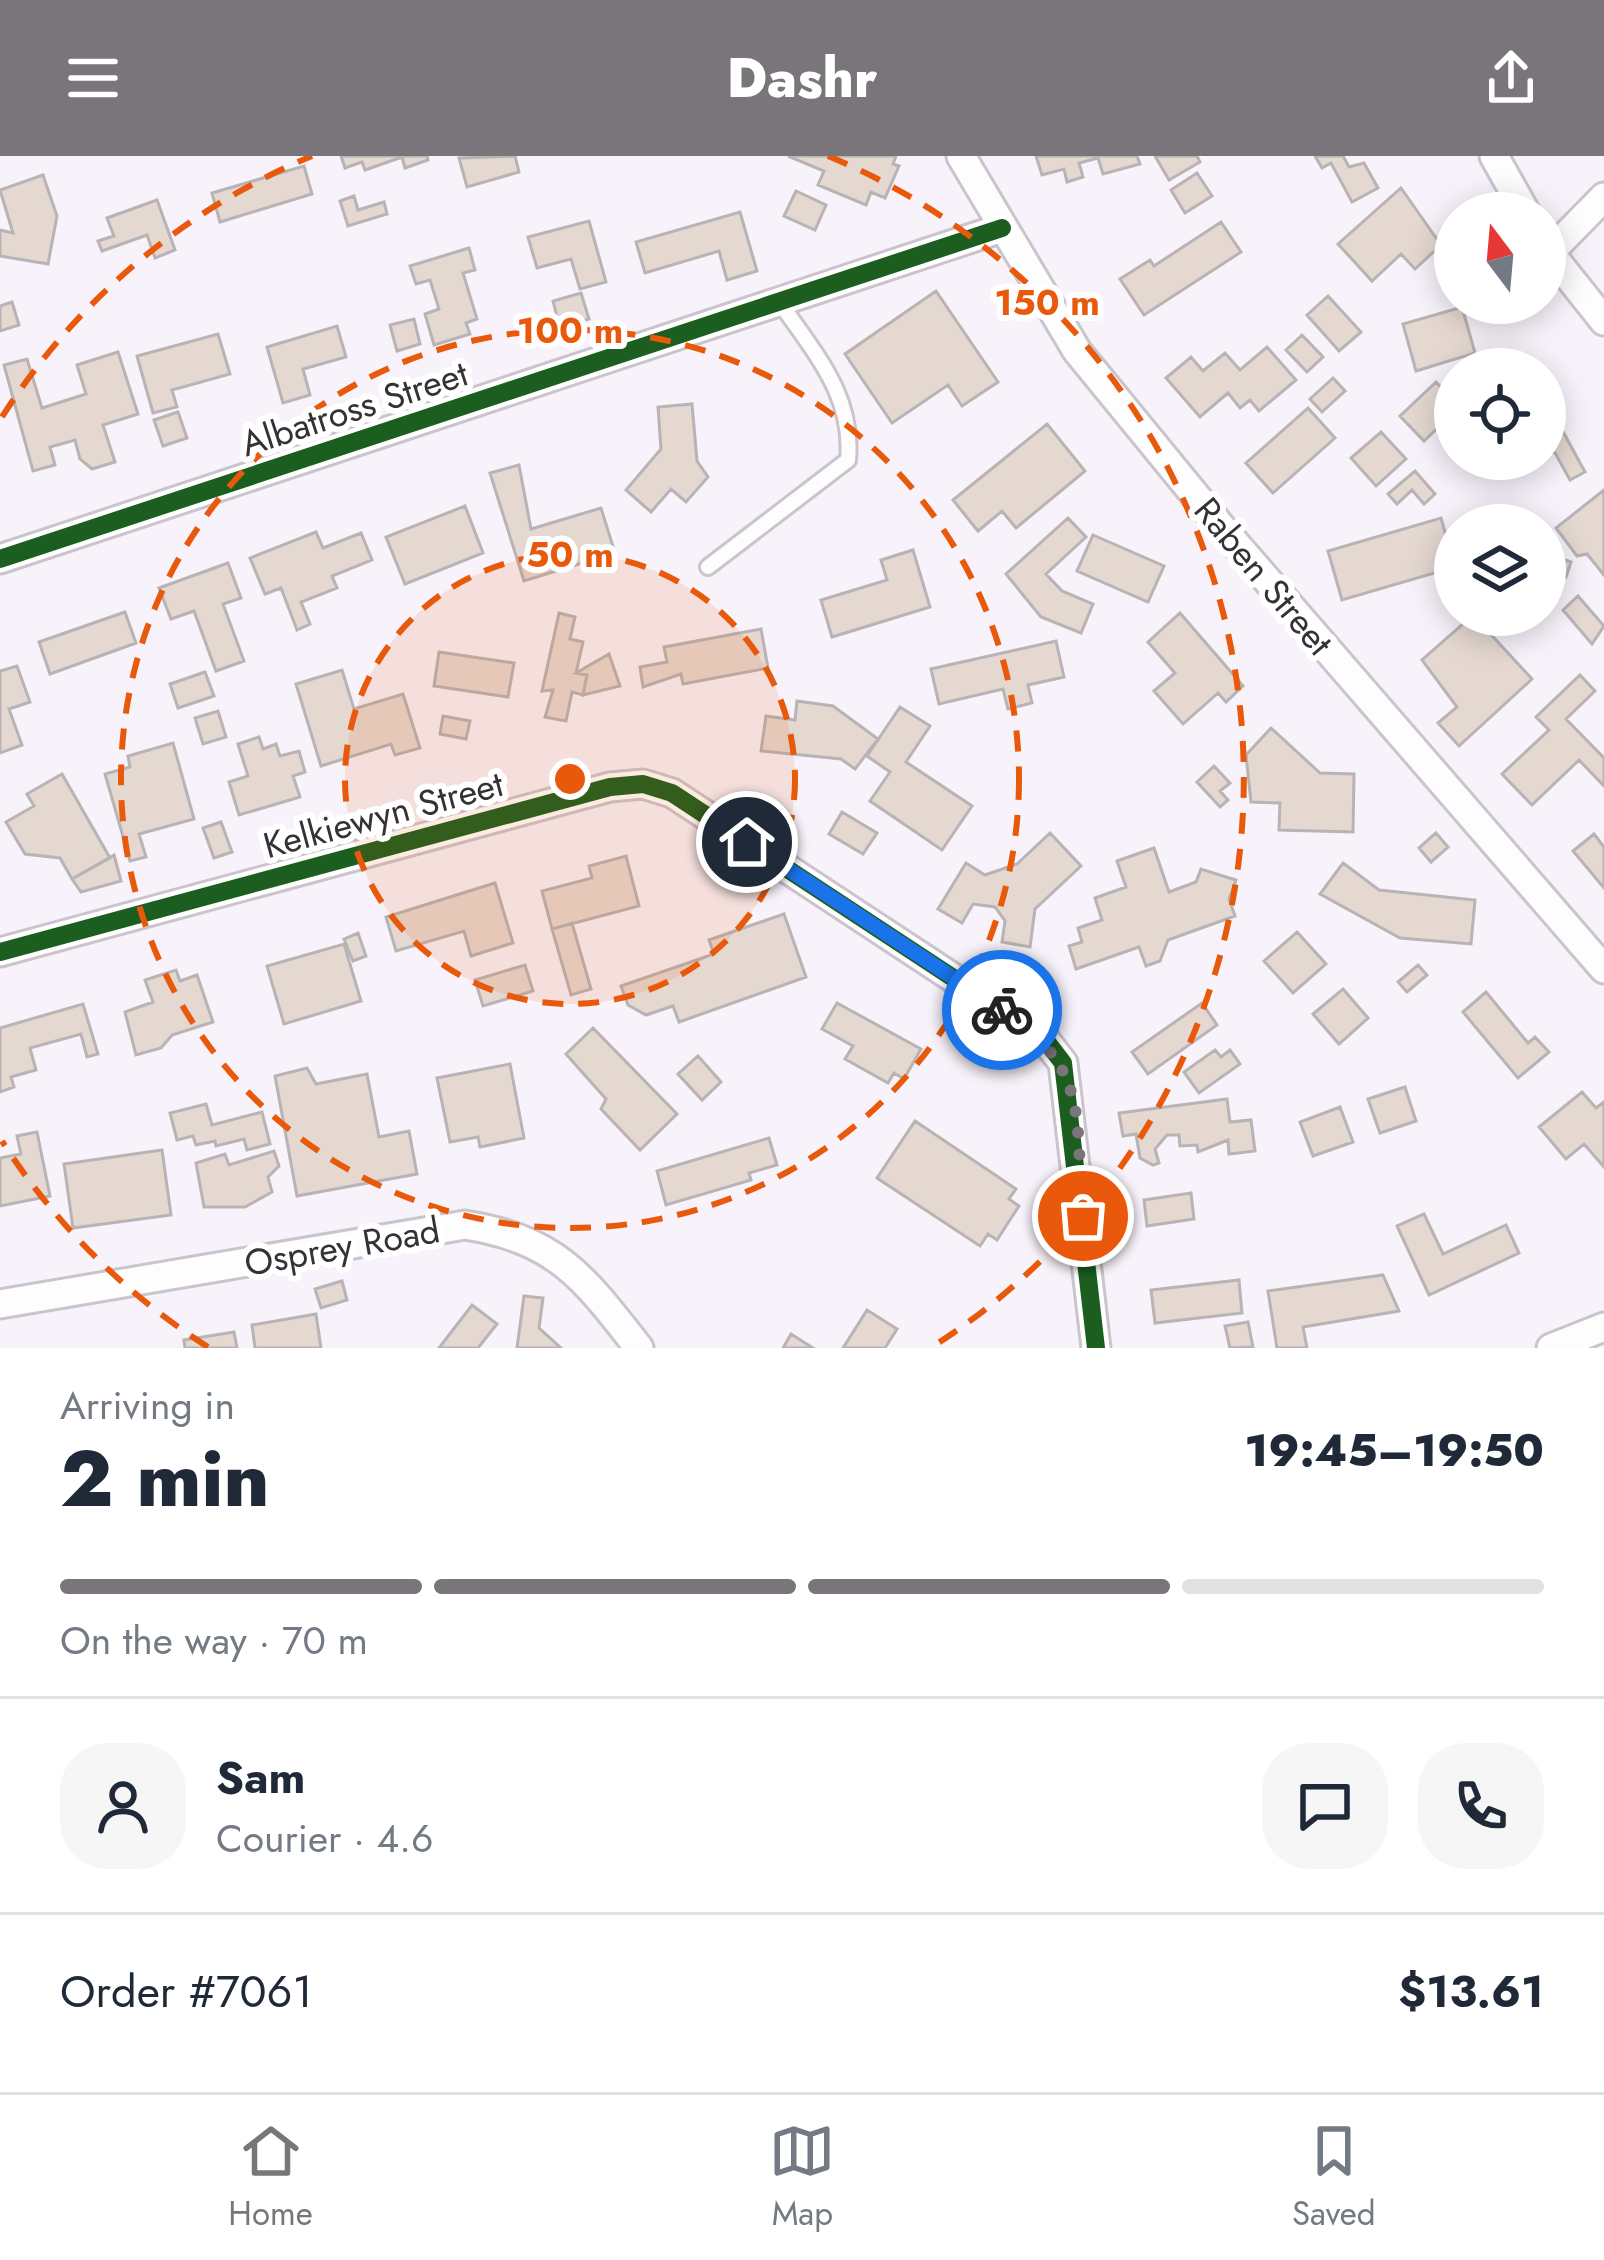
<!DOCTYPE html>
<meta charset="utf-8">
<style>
body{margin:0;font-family:Jost,sans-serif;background:#f6f6f7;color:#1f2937;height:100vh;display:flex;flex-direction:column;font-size:45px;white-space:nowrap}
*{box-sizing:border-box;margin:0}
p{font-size:39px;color:#747a83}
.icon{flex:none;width:66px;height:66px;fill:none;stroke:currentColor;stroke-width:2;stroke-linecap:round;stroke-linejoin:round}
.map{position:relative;height:1192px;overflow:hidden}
.drawer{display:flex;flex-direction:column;background:#fff;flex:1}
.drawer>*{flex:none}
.needle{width:78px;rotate:344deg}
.tools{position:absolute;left:1434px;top:36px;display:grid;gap:24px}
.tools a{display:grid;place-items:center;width:132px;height:132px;border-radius:50%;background:#fff;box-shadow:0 6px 30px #0003;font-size:60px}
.pin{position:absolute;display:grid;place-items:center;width:102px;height:102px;color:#fff;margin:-51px;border:6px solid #fff;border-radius:50%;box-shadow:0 3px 12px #0007}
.courier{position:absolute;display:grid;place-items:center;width:120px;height:120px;margin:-60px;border:9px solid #1a73e8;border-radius:50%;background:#fff;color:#222;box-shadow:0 3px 15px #0007}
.summary em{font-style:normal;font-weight:800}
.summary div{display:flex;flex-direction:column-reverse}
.summary{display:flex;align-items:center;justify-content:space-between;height:204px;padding:0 60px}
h1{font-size:78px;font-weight:800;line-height:90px}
.bar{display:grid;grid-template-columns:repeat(4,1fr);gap:18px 12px;align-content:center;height:144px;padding:0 60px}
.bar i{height:15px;border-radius:9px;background:#e0e1e3}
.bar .selected{background:#79757b}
.bar p{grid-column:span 4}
.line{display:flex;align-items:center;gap:30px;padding:0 60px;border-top:3px solid #e0e1e3}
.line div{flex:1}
.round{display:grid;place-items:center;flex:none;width:126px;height:126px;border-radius:48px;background:#f6f6f7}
header{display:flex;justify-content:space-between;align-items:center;height:156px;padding:0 60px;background:#79757b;color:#fff;font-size:54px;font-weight:800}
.tab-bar{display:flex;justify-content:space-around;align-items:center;height:168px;border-top:3px solid #e0e1e3;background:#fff;font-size:33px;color:#747a83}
.tab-bar a{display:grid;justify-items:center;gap:6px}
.tab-bar .selected{color:#79757b}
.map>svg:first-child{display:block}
.building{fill:#e5d8d1;stroke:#b8b3b5;stroke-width:3}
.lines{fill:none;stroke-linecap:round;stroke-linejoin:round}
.lane-casing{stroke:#cac5cc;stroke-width:20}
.street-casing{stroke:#cac5cc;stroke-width:33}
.lane{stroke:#fefdfe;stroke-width:14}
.street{stroke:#fefdfe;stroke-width:27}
.cycleway-casing{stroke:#fff;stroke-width:26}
.cycleway{stroke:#1b5e20;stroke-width:18}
.done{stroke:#79757b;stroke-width:12;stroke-dasharray:0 21.6}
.route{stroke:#1a73e8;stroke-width:15}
.ring{fill:none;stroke:#e8590c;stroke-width:6;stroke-dasharray:21 15}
.labels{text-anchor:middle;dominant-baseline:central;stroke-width:12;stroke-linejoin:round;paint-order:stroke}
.street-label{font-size:36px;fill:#353237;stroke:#fff}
.centre{fill:#e8590c;stroke:#fff;stroke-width:6}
.ring-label{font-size:36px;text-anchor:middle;font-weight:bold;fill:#e8590c;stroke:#fff;stroke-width:12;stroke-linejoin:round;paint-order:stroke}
</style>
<header><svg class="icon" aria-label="menu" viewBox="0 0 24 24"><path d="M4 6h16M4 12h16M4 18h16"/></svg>Dashr<svg class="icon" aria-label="share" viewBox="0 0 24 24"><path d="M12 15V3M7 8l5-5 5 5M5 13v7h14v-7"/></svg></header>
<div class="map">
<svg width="1604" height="1192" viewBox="0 0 1604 1192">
<rect width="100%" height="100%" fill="#f8f2fa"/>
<path class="building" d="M341,0H427L428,4L405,12L402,1L365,14L362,6L345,12Z
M515,0L519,16L467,31L459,2Z
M788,0H896L893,8L899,10L885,42L871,36L866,49L818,29L824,15Z
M1036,0H1137L1140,8L1103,18L1098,2L1079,7L1083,21L1067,26L1064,13L1042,19Z
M1155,0H1197L1200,6L1169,24Z
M1315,0H1343L1349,11L1364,7L1378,32L1352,46L1331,7L1322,12Z
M304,10L312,38L220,66L212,37Z
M1197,17L1212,40L1185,57L1171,34Z
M43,19L57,60L48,108L0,100V74L13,77L0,34Z
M1401,32L1441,89L1415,113L1401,98L1372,125L1338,88Z
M796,35L826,49L815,74L784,60Z
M354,40L358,54L384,46L387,58L348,70L340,45Z
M157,44L175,94L155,102L147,79L102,95L98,85L114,80L107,62Z
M740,56L757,115L727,124L719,95L645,117L636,86Z
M589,65L606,126L580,133L571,103L537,112L528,81Z
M1221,66L1241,96L1144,159L1120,123L1150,104L1154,110Z
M469,92L475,114L463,117L477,163L466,167L470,178L434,189L425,158L439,153L430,124L416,128L410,110Z
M936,135L998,226L962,250L948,229L892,267L845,198Z
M581,137L589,163L560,172L553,145Z
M1328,140L1361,176L1339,195L1307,159Z
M12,146L19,169L0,175V150Z
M1462,151L1475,197L1416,215L1403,168Z
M414,163L420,188L397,195L390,169Z
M337,170L346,201L303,213L310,239L283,247L267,191Z
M218,178L230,218L172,234L177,251L153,257L137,200Z
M1302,179L1323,201L1307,216L1286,194Z
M1267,191L1296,224L1259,255L1250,244L1240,252L1228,237L1200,261L1166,222L1191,201L1203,215L1225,197L1240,214Z
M118,196L138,258L103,269L115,306L92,313L80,303L75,284L50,291L55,309L33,315L4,209L27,203L42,252L86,238L77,209Z
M1333,222L1345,235L1322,256L1310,243Z
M1436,226L1455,246V255L1424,285L1400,260Z
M692,248L697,305L708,321L686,346L671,333L651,356L626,334L661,293L658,251Z
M1548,248L1585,316L1570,324L1554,295L1545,300Z
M1308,252L1335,282L1273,337L1246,307Z
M178,256L187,282L163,290L154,264Z
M1047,268L1085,315L1016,372L1002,355L978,375L953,344Z
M1381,276L1406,303L1376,330L1351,302Z
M1474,303H1515L1483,320Z
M519,309L531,373L601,352L615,397L524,425L490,317Z
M1415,315L1435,338L1424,348L1412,334L1397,348L1388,338Z
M1604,334V419L1587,398L1577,400L1556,372Z
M465,350L483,397L405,428L386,381Z
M1068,362L1086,381L1046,418L1062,435L1093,448L1081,477L1041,461L1006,418Z
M1441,362L1455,411L1342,444L1328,395Z
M316,376L323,392L361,377L372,404L332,420L337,432L301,446L310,468L297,474L281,432L265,438L250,402Z
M1093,379L1164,410L1148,446L1077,415Z
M913,394L930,451L832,481L821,444L887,424L881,404Z
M1545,397L1571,406L1566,421L1545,414Z
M228,407L241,442L223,448L244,505L216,515L194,455L171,463L159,432Z
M1578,440L1604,470L1592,488L1563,454Z
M125,456L136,487L50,518L39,486Z
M559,457L575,461L570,483L583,486L576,517L587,519L583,539L572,536L566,565L545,561L553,534L542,535Z
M1180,457L1243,530L1226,546L1218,537L1183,568L1154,535L1175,517L1148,486Z
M1473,459L1532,523L1459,590L1438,567L1457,551L1422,504Z
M761,473L768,512L683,528L681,518L643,531L640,511L667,506L664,491Z
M1056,485L1064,521L1028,529L1032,547L1008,553L1003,533L939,548L931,513Z
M439,496L514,507L508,541L434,530Z
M609,498L620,530L583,539L587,519L576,517Z
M17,510L30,546L9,553L22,589L0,597V515Z
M342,514L354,553L403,538L420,592L395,599L391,588L321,610L296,528Z
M205,516L214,540L178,552L170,528Z
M1580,519L1595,535L1566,563L1604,602V630L1579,604L1532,649L1502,618L1549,574L1536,561Z
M797,545L833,550L878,583L855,613L841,603L761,595L766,560L795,564Z
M900,551L930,570L906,606L972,650L942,694L870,645L890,616L867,600Z
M218,555L226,581L203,588L195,562Z
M443,560L470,565L466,583L440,578Z
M1271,572L1320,617L1354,618L1353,676L1279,674L1280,647L1251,646L1246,599Z
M259,581L263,593L276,588L280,600L299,595L305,616L293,620L300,641L239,659L229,626L248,620L238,588Z
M173,587L194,663L139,678L146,701L130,705L105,618L130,611L128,600Z
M1214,610L1230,627L1220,635L1228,644L1220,651L1197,626Z
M62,618L110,702L72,723L60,702L25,698L6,666L34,650L27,638Z
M842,656L877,677L863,698L829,678Z
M221,666L232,696L214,702L203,672Z
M1050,677L1081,710L1035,753L1030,791L1002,786L1005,765L995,751L973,748L962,767L938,753L966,707L985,719L1017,708Z
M1436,677L1448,691L1431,706L1419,692Z
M1594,678L1604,691V732L1573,695Z
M1154,692L1169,736L1196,726L1201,713L1236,724L1229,743L1235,760L1168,784L1160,805L1146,810L1139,791L1076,813L1069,790L1082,786L1078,772L1102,764L1095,742L1126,731L1117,705Z
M114,699L121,725L81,736L72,723Z
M626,700L639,750L552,773L542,735L592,722L589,710Z
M1343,707L1379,734L1475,744L1471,788L1400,782L1320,738Z
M495,727L513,787L471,800L464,775L396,795L386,761Z
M784,758L806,821L679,866L673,850L646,859L628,849L621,830L714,798L709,784Z
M572,767L591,833L571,839L552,773Z
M1297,776L1326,808L1293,837L1264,805Z
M358,777L366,800L353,805L344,783Z
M344,788L361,845L284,868L267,810Z
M525,809L533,835L483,850L475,824Z
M1418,809L1427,819L1407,836L1398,826Z
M176,814L180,825L197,819L213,866L172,879L161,892L136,899L125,856L153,846L145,824Z
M1343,833L1368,862L1339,888L1313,858Z
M1486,836L1528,887L1535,881L1549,896L1518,922L1463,856Z
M837,847L921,893L904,923L894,917L888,927L845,903L853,890L822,873Z
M1202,847L1217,869L1148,918L1132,896Z
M83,848L98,898L87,901L81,878L30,892L36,914L11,921L14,931L0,936V872Z
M593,872L677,958L640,994L601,953L606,943L566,898Z
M1215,894L1221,901L1230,894L1240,908L1199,937L1184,916Z
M698,900L721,926L702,944L678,918Z
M510,908L524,982L480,991L478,981L450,986L437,922Z
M307,912L316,928L367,918L379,981L409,975L417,1018L297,1040L275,920Z
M1405,931L1416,965L1380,977L1368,943Z
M1582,936L1596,952L1604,946V1011L1584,988L1566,1003L1539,971Z
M1227,943L1230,966L1251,964L1255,995L1229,998L1228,984L1198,996L1197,989L1180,990L1179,979H1167L1155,993L1159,1007L1153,1009L1140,1002L1136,978L1123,980L1119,957Z
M206,948L212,969L262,956L270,988L247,994L244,983L216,990L215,985L196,989L193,980L177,984L170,957Z
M1340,951L1353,986L1313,1000L1300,966Z
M915,965L1016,1033L1009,1043L1019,1050L997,1084L988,1078L980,1090L877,1022Z
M37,976L50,1040L0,1050V1002L21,998L17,980Z
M769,982L777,1009L749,1017L751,1024L666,1049L657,1015Z
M162,994L171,1059L73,1072L64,1008Z
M274,995L279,1010L268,1021L272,1036L245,1051H204L196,1007L225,998L229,1009Z
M1191,1037L1194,1063L1147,1070L1144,1044Z
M1424,1058L1443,1098L1506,1069L1519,1097L1429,1139L1397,1070Z
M1383,1119L1399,1155L1303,1171L1307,1192H1277L1268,1135Z
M1239,1124L1242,1157L1155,1167L1151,1134Z
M342,1125L347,1144L321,1152L315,1133Z
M524,1140L543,1142L539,1172L561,1192H517Z
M472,1149L497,1168L478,1192H439Z
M867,1154L897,1173L885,1192H843Z
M316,1158L321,1192H255L252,1169Z
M1248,1166L1253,1191L1230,1192L1225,1170Z
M234,1176L237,1192H185L184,1184Z
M791,1178L813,1192H783Z"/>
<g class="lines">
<g class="lane-casing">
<path id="lane" d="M708,411L848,304C854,240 815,198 781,148"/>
</g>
<g class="street-casing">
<path id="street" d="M961,0L1077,195L1222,372L1604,813
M1494,0L1526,57
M1545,91L1604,165
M1549,97L1604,41
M0,403L1002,72
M0,796L610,631L643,628L672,637L1043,881L1063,907L1096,1192
M0,1148L465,1069C558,1084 584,1122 639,1192
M1551,1192L1604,1171"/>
</g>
<use href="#lane" class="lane"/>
<use href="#street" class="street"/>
<g class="cycleway-casing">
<path id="cycleway" d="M0,403L1002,72
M0,796L610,631L643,628L672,637L1043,881L1063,907L1096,1192"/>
</g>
<use href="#cycleway" class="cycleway"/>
</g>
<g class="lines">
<path class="done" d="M1002,854C1092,913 1074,962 1083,1060"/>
<path class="route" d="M747,686L1002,854"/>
</g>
<circle cx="570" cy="623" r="225" fill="#e8590c" fill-opacity=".12"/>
<g class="ring">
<circle cx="570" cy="623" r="225"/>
<circle cx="570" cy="623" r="449"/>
<path d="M208 1191A674 674 0 0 1 2 985M2 261A674 674 0 0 1 312 0M828 0A674 674 0 0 1 932 1191"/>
</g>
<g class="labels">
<g class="street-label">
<text transform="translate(354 252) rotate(-18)">Albatross Street</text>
<text transform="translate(1264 420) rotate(50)">Raben Street</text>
<text transform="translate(383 658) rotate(-15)">Kelkiewyn Street</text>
<text transform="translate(342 1090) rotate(-10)">Osprey Road</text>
</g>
</g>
<circle cx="570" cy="623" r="18" class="centre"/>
<g class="ring-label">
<text x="1047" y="159">150 m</text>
<text x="570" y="187">100 m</text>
<text x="570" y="411">50 m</text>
</g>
</svg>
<div class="tools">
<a><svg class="needle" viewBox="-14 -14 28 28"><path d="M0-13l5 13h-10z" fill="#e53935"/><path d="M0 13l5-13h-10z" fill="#747a83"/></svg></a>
<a><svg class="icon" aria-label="locate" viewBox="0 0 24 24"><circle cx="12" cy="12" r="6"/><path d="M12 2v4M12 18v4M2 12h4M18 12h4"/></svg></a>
<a><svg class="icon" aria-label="layers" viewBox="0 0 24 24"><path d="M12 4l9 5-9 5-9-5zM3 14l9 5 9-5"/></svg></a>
</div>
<div class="pin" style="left:1083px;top:1060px;background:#ea580c"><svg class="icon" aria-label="bag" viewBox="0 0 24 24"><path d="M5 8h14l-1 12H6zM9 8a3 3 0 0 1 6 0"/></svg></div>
<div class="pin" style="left:747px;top:686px;background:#1f2937"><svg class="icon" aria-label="home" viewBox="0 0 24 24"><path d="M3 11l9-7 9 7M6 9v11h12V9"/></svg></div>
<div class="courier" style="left:1002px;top:854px"><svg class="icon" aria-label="bike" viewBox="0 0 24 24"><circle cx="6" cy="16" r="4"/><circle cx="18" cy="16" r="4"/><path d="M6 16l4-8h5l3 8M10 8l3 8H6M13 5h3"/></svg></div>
</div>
<section class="drawer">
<div class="summary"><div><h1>2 min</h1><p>Arriving in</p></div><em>19:45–19:50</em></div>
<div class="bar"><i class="selected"></i><i class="selected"></i><i class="selected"></i><i></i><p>On the way · 70 m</p></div>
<div class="line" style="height:216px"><a class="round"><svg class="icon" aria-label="person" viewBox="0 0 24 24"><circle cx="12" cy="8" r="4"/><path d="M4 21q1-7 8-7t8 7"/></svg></a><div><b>Sam</b><p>Courier · 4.6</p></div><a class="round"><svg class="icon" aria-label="chat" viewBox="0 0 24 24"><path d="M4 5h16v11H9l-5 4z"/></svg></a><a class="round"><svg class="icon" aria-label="phone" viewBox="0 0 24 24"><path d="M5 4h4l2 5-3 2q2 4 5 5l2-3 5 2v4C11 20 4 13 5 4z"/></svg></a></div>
<div class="line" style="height:156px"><div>Order #7061</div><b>$13.61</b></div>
</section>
<nav class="tab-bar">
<a class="selected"><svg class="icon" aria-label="home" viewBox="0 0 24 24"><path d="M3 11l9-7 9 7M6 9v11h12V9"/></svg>Home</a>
<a><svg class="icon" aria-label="map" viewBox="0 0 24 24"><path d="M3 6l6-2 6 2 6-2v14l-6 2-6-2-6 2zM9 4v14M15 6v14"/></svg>Map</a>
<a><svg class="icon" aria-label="saved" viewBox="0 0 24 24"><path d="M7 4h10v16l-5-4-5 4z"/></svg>Saved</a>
</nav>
